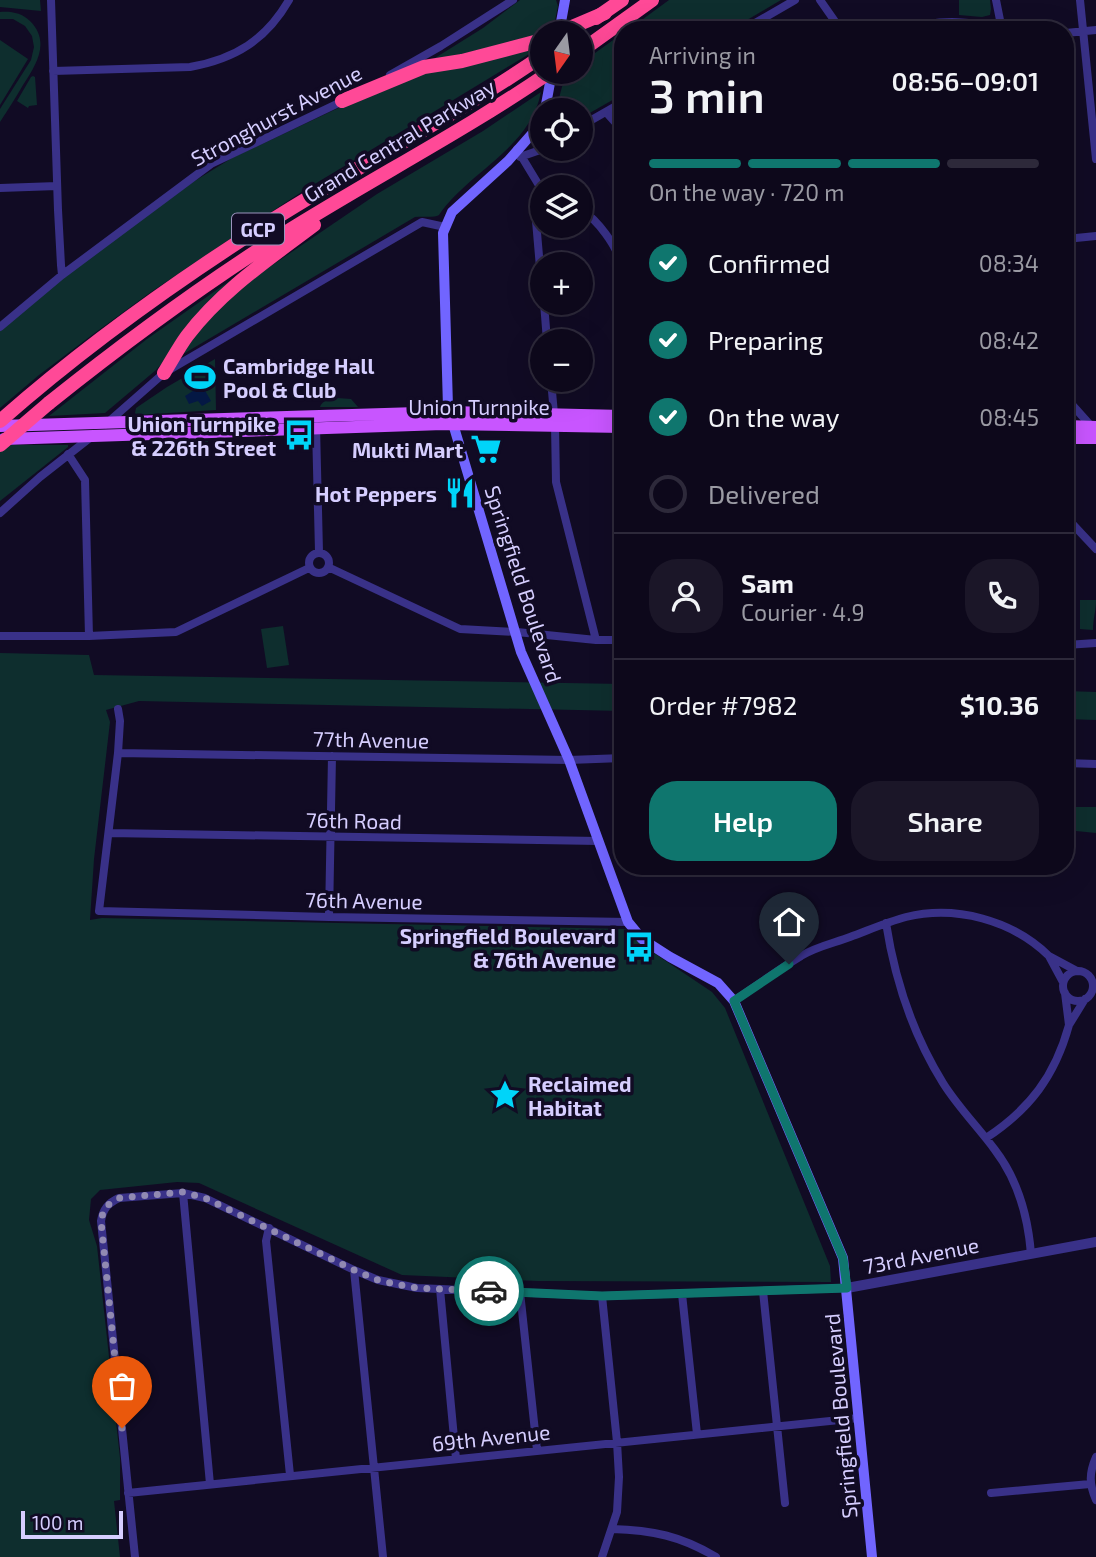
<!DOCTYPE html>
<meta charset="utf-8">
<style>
body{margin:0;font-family:"Exo 2",sans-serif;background:#1b1628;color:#f1f3f6;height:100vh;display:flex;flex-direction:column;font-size:26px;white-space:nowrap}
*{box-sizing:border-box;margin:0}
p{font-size:23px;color:#9a9aa3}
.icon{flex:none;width:38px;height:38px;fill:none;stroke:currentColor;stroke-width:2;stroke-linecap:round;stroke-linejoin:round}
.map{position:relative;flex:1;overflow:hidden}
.drawer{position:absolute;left:614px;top:21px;width:460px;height:854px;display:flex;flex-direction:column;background:#0d081b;border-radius:28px;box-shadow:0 7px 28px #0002,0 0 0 2px #2d293a}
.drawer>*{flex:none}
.needle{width:46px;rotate:194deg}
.tools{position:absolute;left:530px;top:21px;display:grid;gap:14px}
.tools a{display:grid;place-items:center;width:63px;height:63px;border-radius:50%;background:#0d081b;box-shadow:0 7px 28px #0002,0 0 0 2px #2d293a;font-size:35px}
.scale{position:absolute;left:21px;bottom:18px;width:102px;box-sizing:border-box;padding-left:7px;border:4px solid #d6ceff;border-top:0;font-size:19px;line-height:24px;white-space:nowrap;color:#d6ceff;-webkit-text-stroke:5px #110b24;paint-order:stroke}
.pin{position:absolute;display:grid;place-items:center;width:60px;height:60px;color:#fff;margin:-72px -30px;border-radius:50% 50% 50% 0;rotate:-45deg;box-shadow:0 0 7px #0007}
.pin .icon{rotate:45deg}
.courier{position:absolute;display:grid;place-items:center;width:70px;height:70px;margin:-35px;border:5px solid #0f766e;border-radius:50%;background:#fff;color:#222;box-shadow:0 2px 9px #0007}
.headline em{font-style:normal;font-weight:600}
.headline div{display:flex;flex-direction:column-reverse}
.headline{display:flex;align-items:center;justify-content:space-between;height:119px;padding:0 35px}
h1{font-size:46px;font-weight:600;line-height:52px}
.bar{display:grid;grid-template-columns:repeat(4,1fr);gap:10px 7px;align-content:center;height:84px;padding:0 35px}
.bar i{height:9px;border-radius:5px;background:#2d293a}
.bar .active{background:#0f766e}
.bar p{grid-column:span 4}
.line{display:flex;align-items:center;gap:18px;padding:0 35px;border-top:2px solid #2d293a}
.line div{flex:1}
.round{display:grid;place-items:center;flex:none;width:74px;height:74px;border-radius:28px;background:#1b1628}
ol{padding:0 35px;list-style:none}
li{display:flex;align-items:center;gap:21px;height:77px}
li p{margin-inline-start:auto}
li .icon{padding:7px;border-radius:50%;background:#0f766e;color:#fff;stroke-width:4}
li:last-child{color:#9a9aa3}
li i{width:38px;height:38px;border:4px solid #2d293a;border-radius:50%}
.button{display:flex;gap:14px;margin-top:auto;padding:14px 35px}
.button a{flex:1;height:80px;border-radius:28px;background:#0f766e;color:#fff;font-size:28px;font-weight:600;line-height:80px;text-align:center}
.button a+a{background:#1b1628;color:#f1f3f6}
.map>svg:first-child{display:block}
.green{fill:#0e2e2e}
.water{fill:#041844}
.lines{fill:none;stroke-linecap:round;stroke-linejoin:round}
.minor{stroke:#393188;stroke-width:8}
.tertiary{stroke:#393188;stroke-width:10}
.secondary{stroke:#7165ff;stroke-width:10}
.primary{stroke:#c855ff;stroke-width:12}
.motorway{stroke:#ff4997;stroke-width:14}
.motorway-bridge{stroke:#ff4997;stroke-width:14}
.done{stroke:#918ab2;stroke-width:7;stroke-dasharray:0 12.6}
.route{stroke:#0f766e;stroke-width:9}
.labels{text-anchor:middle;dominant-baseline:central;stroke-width:7;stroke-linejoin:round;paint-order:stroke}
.shield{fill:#110b24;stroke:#9b94bd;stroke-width:2}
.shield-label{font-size:19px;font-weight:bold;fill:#d6ceff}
.street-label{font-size:21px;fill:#d6ceff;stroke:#110b24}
.poi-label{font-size:21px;font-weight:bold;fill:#d6ceff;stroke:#110b24;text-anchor:end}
</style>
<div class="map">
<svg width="1096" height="1557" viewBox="0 0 1096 1557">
<rect width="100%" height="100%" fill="#110b24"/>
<path class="green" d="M0,0H40L41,11L0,7Z
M520,0H556L558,6L553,30L542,34L450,57L435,58L483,28Z
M669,0H781L730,30H628Z
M959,0H990L991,9L990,15L982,17L959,15Z
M0,12C11,11 22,13 30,21C51,42 36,65 23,85C16,97 8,110 0,122V109L31,60L34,47L32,36L25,26L13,19H0Z
M623,33V94L581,118V110H556L565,75L569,72H581V63Z
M0,40L28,59L0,105Z
M534,49V51L300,193L242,231L151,292L92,335L39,375L0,408V331L74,269L193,182L232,158L419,70Z
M33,76L35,77L37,105L29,106L28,108L17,101L31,77Z
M541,92C530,149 469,171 439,215C434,218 423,216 415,217L185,353L181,350L193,334L249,281L377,194L483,131Z
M245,270L156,370L105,413L49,416L147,339Z
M215,359L216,410L137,415L135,413L136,408L167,387Z
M337,398L351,399L358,407H320C322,400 330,400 337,398Z
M208,441V449L184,450V442Z
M0,445H68V447L0,501Z
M1067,590H1076L1075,627H1066Z
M1080,600H1096C1096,611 1093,619 1093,630L1080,629Z
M283,626L289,665L267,668L261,629Z
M0,653L89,655L94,675L623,684V711L139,701L106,710L110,722L94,859L90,920L102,918L626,929L639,943L712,992L725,1008L830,1266L831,1282L538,1281L402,1275L199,1183L177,1182L100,1190L91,1199L89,1220L97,1246L120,1458V1500L114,1501L120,1557H0Z
M1066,691L1096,692V720L1066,719Z
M1066,807H1096V833L1066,830Z"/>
<path class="water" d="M199,380L211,401L202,406L198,401L189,404L185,396L193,391L190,385Z"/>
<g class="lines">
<path class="minor" d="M51,0L58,210L61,265L62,275
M820,0L841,30
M996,0L1002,30
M1080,0L1096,159
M743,30L795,0
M906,30C940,17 975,22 1009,30
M1066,33L1096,30
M53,71L190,67C235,59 266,40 289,0
M390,75L441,46L513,0
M606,112L623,131
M581,126L623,102
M517,149L540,187L542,189
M520,157L543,149
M540,187L535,209L542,291
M0,188L57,186
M581,209C597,220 617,245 621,265C623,270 622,277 623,282
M1066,239L1096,236
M544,303L547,341
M0,327L62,275L211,164L345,100
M551,380L554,414
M1066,398L1092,427
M106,424L164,373L422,222L445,227
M555,425L556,482L596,640
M316,426L319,552
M68,454L85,480L89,636
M0,513L40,477L91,437
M1066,517L1096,549
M309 563a10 10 0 1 1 20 0a10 10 0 1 1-20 0Z
M328,567L460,629L517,632L596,640H623
M0,636H89L176,632L309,568
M1066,645L1096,643
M118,709L120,721L118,753L99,911L329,917L628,922
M118,753L569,760L623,758
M1066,763L1096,764
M109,833L599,841
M329,917L332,756
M886,923C895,981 912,1033 943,1083C958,1107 978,1127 995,1150C1018,1180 1028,1216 1031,1254
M1063 986a15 15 0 1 1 30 0a15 15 0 1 1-30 0Z
M1063,982L1049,956L1077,971
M1065,993L1069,1025L1085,999
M734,1001C756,986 778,970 801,956C815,947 834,943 850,937C869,930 887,922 906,917C956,905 1012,920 1049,956
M986,1138C1030,1109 1055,1076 1069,1025
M183,1193L210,1484
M269,1228L266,1241L290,1475
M354,1270L383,1557
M440,1289L456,1459
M763,1291L785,1503
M520,1292L537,1450
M682,1294L697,1434
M602,1296L617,1442L619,1477L617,1512L602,1557
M1096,1457C1089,1473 1089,1484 1096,1500
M128,1493L859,1418
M991,1493L1090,1484
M612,1529C652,1530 681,1536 716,1557
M135,1557L101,1221C103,1209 108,1203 119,1198L183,1193L205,1198L354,1270L378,1280L417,1288L602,1296L847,1288"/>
<path class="tertiary" d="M847,1288L1096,1242"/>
<path class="secondary" d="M559,33L565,0
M545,110L552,72
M542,117L538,127L508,161L452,212L443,233L448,407L521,652L569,760L628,922L642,939L670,957L718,983L734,1001L843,1258L872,1557"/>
<path class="primary" d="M1066,408L1067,399
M0,426L450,412L623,416
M1066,426L1096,427
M1066,438H1096
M4,439L443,424L623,427"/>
<path class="motorway" d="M596,18L622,0
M581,51L652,0
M342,101L424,67L462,61L542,40
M164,373C172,360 179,347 187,336C222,290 269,259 314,225
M49,403C124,343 201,286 282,235C371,179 464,131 550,72
M0,421C85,346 179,279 274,219C363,163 456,115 542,56"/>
<path class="motorway-bridge" d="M558,33L605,13
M0,445L49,403"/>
</g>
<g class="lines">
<path class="done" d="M122,1428L101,1221C103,1209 108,1203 119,1198L183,1192L205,1198L354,1270L378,1280L400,1285L417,1288L489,1291"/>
<path class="route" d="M489,1291L602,1296L847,1288L843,1258L734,1001L789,964"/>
</g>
<defs>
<g id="stadium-bare" transform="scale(2.415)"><path d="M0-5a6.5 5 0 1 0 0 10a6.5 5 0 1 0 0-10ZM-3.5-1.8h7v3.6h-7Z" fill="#00d4f9" stroke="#110b24" stroke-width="2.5" paint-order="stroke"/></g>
<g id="bus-bare" transform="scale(2.415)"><path d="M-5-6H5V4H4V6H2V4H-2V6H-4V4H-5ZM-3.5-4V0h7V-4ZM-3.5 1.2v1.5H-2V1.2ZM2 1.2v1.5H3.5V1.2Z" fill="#00d4f9" stroke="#110b24" stroke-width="2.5" paint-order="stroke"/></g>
<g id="supermarket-bare" transform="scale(2.415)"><path d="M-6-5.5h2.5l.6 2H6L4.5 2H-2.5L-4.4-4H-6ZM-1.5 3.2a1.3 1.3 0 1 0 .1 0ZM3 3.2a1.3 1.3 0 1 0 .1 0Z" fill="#00d4f9" stroke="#110b24" stroke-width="2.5" paint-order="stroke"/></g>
<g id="restaurant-bare" transform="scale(2.415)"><path d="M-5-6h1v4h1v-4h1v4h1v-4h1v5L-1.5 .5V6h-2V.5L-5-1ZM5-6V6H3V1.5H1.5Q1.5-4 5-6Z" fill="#00d4f9" stroke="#110b24" stroke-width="2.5" paint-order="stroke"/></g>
<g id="sight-bare" transform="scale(2.415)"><path d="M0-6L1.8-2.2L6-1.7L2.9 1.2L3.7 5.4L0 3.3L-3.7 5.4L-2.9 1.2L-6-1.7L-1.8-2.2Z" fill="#00d4f9" stroke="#110b24" stroke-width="2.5" paint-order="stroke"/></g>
</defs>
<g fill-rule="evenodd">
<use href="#stadium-bare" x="200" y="377"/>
<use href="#bus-bare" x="299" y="435"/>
<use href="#supermarket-bare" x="486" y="449"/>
<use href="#restaurant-bare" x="460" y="493"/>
<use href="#bus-bare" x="639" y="947"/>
<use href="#sight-bare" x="505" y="1095"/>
</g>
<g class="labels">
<rect class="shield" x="232" y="213.5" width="52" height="31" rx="5"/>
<g class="shield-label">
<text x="258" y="229">GCP</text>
</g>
<g class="street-label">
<text transform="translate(276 115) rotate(-28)">Stronghurst Avenue</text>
<text transform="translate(399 140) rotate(-31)">Grand Central Parkway</text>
<text x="479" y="406">Union Turnpike</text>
<text transform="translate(524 584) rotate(72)">Springfield Boulevard</text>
<text transform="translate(371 739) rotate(1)">77th Avenue</text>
<text transform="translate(354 820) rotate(1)">76th Road</text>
<text transform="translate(364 900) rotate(1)">76th Avenue</text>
<text transform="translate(921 1255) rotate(-11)">73rd Avenue</text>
<text transform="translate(840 1416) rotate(-95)">Springfield Boulevard</text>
<text transform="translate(491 1437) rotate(-6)">69th Avenue</text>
</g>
<g class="poi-label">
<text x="223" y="365" text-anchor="start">Cambridge Hall<tspan x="223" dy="24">Pool &amp; Club</tspan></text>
<text x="276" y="423">Union Turnpike<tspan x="276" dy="24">&amp; 226th Street</tspan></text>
<text x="463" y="449">Mukti Mart</text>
<text x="437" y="493">Hot Peppers</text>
<text x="616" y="935">Springfield Boulevard<tspan x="616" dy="24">&amp; 76th Avenue</tspan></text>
<text x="528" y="1083" text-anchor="start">Reclaimed<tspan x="528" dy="24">Habitat</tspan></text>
</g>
</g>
</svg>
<div class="tools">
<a><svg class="needle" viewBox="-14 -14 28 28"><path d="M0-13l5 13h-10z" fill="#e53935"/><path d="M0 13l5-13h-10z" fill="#9a9aa3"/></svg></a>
<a><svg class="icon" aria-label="locate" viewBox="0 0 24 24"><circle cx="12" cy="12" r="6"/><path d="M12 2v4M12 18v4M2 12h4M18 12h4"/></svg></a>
<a><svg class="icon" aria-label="layers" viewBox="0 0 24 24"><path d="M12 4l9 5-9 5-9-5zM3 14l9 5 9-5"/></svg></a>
<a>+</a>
<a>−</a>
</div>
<div class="scale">100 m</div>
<div class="pin" style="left:122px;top:1428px;background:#ea580c"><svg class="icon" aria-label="bag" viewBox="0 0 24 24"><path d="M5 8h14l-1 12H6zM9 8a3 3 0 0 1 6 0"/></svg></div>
<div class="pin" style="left:789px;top:964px;background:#1f2937"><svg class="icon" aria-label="home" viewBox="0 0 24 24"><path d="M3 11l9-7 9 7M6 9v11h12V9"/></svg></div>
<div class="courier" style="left:489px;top:1291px"><svg class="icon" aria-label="car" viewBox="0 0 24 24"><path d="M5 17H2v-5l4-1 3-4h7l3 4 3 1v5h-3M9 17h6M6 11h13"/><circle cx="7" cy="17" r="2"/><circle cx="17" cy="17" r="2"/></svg></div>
<section class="drawer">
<div class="headline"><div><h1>3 min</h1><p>Arriving in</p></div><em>08:56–09:01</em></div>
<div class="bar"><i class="active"></i><i class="active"></i><i class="active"></i><i></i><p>On the way · 720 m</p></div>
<ol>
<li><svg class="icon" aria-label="check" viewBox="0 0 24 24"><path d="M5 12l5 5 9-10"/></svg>Confirmed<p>08:34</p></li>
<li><svg class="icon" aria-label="check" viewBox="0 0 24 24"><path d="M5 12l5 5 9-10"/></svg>Preparing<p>08:42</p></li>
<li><svg class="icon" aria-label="check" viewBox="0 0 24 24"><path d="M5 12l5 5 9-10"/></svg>On the way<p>08:45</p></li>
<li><i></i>Delivered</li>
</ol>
<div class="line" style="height:126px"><a class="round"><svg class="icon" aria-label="person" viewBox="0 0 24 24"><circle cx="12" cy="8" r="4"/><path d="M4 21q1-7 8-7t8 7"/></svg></a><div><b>Sam</b><p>Courier · 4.9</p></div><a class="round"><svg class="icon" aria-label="phone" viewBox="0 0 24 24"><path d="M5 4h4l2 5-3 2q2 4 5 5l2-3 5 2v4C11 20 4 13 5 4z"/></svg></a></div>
<div class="line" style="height:91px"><div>Order #7982</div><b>$10.36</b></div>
<div class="button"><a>Help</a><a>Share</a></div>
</section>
</div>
